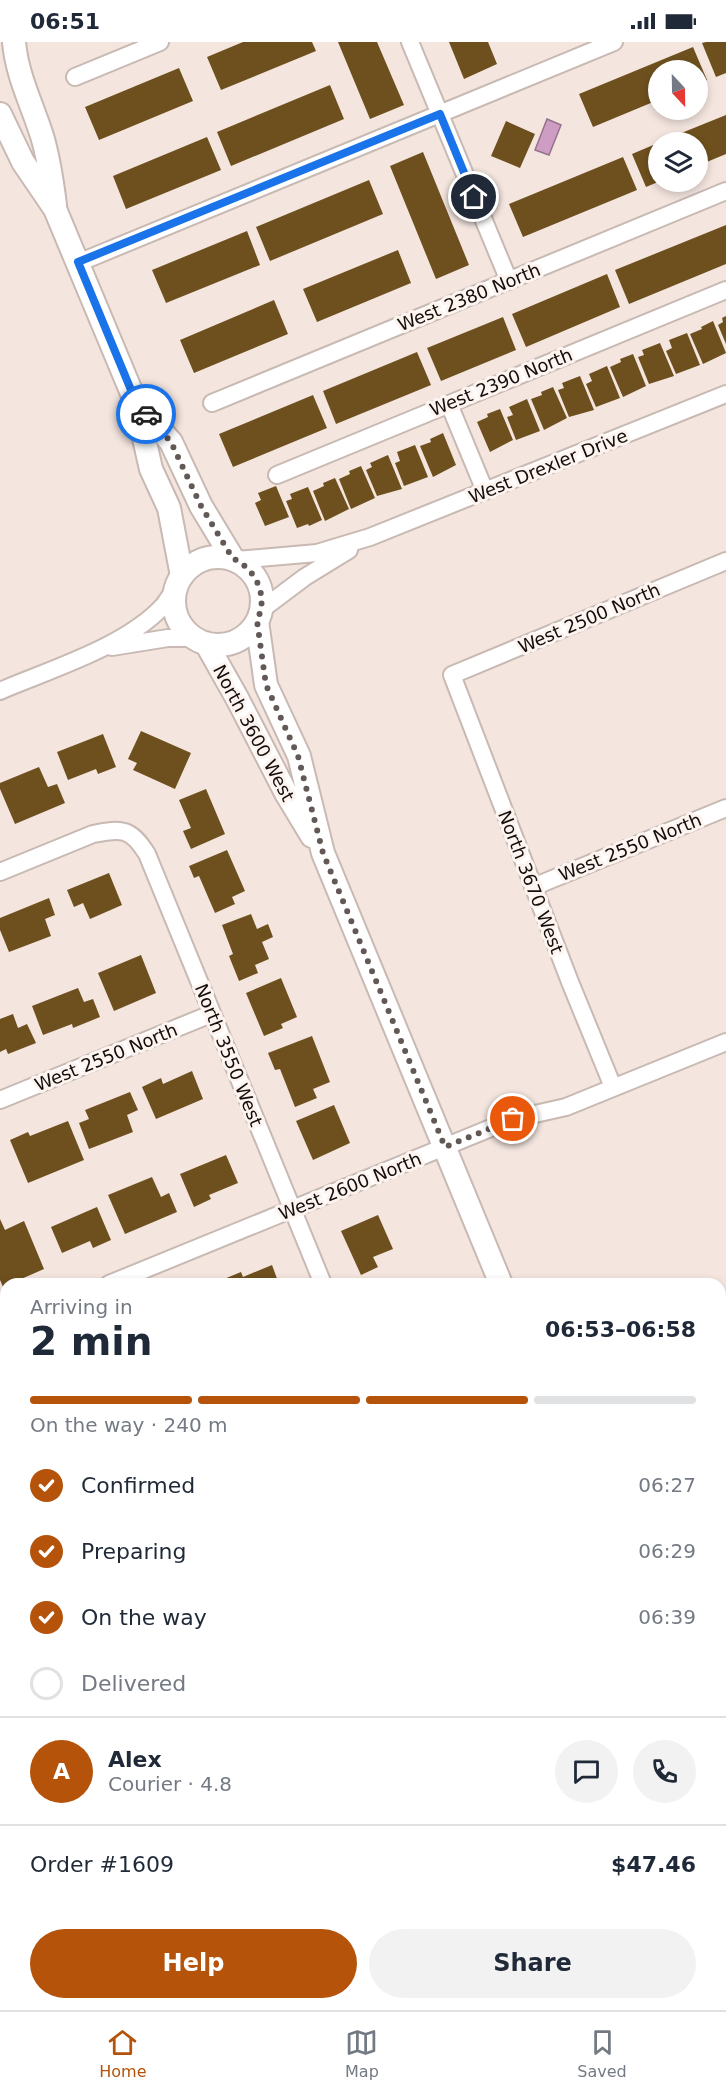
<!DOCTYPE html>
<meta charset="utf-8">
<style>
body{margin:0;font-family:"DejaVu Sans",sans-serif;background:#f2f2f3;color:#1f2937;height:100vh;display:flex;flex-direction:column;font-size:22px;white-space:nowrap}
*{box-sizing:border-box;margin:0}
p{font-size:20px;color:#747a83}
.icon{flex:none;width:33px;height:33px;fill:none;stroke:currentColor;stroke-width:2;stroke-linecap:round;stroke-linejoin:round}
.map{position:relative;flex:1;overflow:hidden}
.side{position:absolute;left:0px;top:1236px;width:726px;height:732px;display:flex;flex-direction:column;background:#fff;border-radius:18px 18px 0 0;box-shadow:0 3px 9px #0003}
.side>*{flex:none}
.needle{width:39px;rotate:158deg}
.controls{position:absolute;left:648px;top:18px;display:grid;gap:12px}
.controls a{display:grid;place-items:center;width:60px;height:60px;border-radius:50%;background:#fff;box-shadow:0 3px 9px #0003;font-size:30px}
.pin{position:absolute;display:grid;place-items:center;width:51px;height:51px;color:#fff;margin:-26px;border:3px solid #fff;border-radius:50%;box-shadow:0 2px 6px #0007}
.courier{position:absolute;display:grid;place-items:center;width:60px;height:60px;margin:-30px;border:4px solid #1a73e8;border-radius:50%;background:#fff;color:#222;box-shadow:0 2px 8px #0007}
.headline em{font-style:normal;font-weight:700}
.headline div{display:flex;flex-direction:column-reverse}
.headline{display:flex;align-items:center;justify-content:space-between;height:102px;padding:0 30px}
h1{font-size:39px;font-weight:700;line-height:45px}
.bar{display:grid;grid-template-columns:repeat(4,1fr);gap:9px 6px;align-content:center;height:72px;padding:0 30px}
.bar i{height:8px;border-radius:4px;background:#e0e1e3}
.bar .selected{background:#b45309}
.bar p{grid-column:span 4}
.line{display:flex;align-items:center;gap:15px;padding:0 30px;border-top:2px solid #e0e1e3}
.line div{flex:1}
.round{display:grid;place-items:center;flex:none;width:63px;height:63px;border-radius:32px;background:#f2f2f3}
ol{padding:0 30px;list-style:none}
li{display:flex;align-items:center;gap:18px;height:66px}
li p{margin-inline-start:auto}
li .icon{padding:6px;border-radius:50%;background:#b45309;color:#fff;stroke-width:4}
li:last-child{color:#747a83}
li i{width:33px;height:33px;border:3px solid #e0e1e3;border-radius:50%}
.action{display:flex;gap:12px;margin-top:auto;padding:12px 30px}
.action a{flex:1;height:69px;border-radius:36px;background:#b45309;color:#fff;font-size:24px;font-weight:700;line-height:69px;text-align:center}
.action a+a{background:#f2f2f3;color:#1f2937}
.status{display:flex;justify-content:space-between;align-items:center;height:42px;padding:0 30px;background:#fff;direction:ltr}
.status svg{height:16px;fill:currentColor}
.tabs{display:flex;justify-content:space-around;align-items:center;height:84px;border-top:2px solid #e0e1e3;background:#fff;font-size:16px;color:#747a83}
.tabs a{display:grid;justify-items:center;gap:3px}
.tabs .selected{color:#b45309}
.map>svg:first-child{display:block}
.water{fill:#ce9dc4;stroke:#96728d;stroke-width:1.5}
.building{fill:#6e501e}
.lines{fill:none;stroke-linecap:round;stroke-linejoin:round}
.street-casing{stroke:#c8b9b3;stroke-width:20}
.secondary-casing{stroke:#c8b9b3;stroke-width:26}
.street{stroke:#fff;stroke-width:16}
.secondary{stroke:#fff;stroke-width:22}
.done{stroke:#625956;stroke-width:6;stroke-dasharray:0 10.8}
.route{stroke:#1a73e8;stroke-width:8}
.labels{text-anchor:middle;dominant-baseline:central;stroke-width:6;stroke-linejoin:round;paint-order:stroke}
.street-label{font-size:18px;fill:#130e0c;stroke:#fdf4f0}
</style>
<div class="status"><b>06:51</b><svg viewBox="0 0 49 12"><path d="M0 12V9h3v3zM5 12V6h3v6zM10 12V3h3v9zM15 12V0h3v12zM26 1h20v11H26zM47 4h2v5h-2z"/></svg></div>
<div class="map">
<svg width="726" height="1968" viewBox="0 0 726 1968">
<rect width="100%" height="100%" fill="#f4e5df"/>
<path class="water" d="M547,77L561,83L549,113L535,108Z"/>
<path class="building" d="M243,0H312L316,9L221,48L207,15Z
M338,0H377L404,63L370,77Z
M449,0H488L497,22L464,37Z
M706,0H726V31L716,35L702,1Z
M693,5L707,38L698,42V28H658V58L593,85L579,52Z
M179,26L193,59L99,98L85,65Z
M330,43L344,77L231,124L217,90Z
M726,73V112L702,122L698,123V100H659Z
M506,79L535,92L520,126L491,114Z
M207,95L221,128L126,167L113,134Z
M658,101V140L646,145L632,112Z
M423,110L469,223L436,237L390,124Z
M623,115L637,148L523,195L509,162Z
M369,138L383,172L270,219L256,185Z
M726,183V222L629,262L615,228Z
M247,189L260,223L166,261L152,228Z
M398,208L411,241L317,280L303,247Z
M607,232L620,265L526,305L512,272Z
M274,258L288,292L194,331L180,298Z
M726,274V302L718,283L723,280L722,276Z
M503,275L516,308L441,339L427,306Z
M713,279L726,311L703,322L690,292L702,287L701,285Z
M687,291L700,323L676,332L666,309L672,306L669,298Z
M660,301L674,334L649,342L638,315L644,313L642,308Z
M417,310L431,343L336,382L323,349Z
M633,312L646,344L623,355L610,325L621,320L620,317Z
M607,324L620,356L596,365L586,342L592,339L589,332Z
M580,334L594,368L569,375L558,348L564,346L562,341Z
M553,345L567,376L544,388L531,357L542,353L541,350Z
M313,353L327,386L233,425L219,392Z
M527,357L540,389L516,398L507,375L513,373L509,365Z
M500,367L513,398L490,410L477,380L488,375L487,372Z
M443,391L456,423L433,435L420,404L431,400L430,397Z
M415,403L428,435L404,444L395,421L400,419L397,410Z
M388,413L402,447L377,454L366,428L372,425L370,421Z
M361,424L375,456L351,467L339,437L350,432L349,429Z
M335,436L349,467L325,479L313,449L324,444L323,441Z
M276,444L289,475L265,484L255,461L261,458L258,451Z
M308,445L322,478L309,484L308,482L297,486L286,459L292,457L290,452Z
M141,689L191,711L175,747L133,728L137,721L128,717Z
M103,692L116,725L98,732L96,727L68,738L57,710Z
M39,725L48,745L57,742L65,761L15,782L0,747V741Z
M206,747L225,792L191,807L183,789L191,786L179,758Z
M227,808L245,849L232,855L235,862L215,871L199,834L194,836L189,824Z
M109,831L122,863L90,877L83,861L74,865L67,848Z
M49,856L55,873L45,877L51,894L9,910L0,888V876Z
M251,872L257,887L268,882L273,895L262,900L269,917L255,923L258,931L239,939L229,914L233,912L222,883Z
M141,913L156,951L114,969L98,931Z
M281,936L297,975L281,982L283,986L264,994L246,951Z
M78,946L84,960L93,957L100,975L73,986L72,982L43,993L32,964Z
M13,972L18,986L27,982L36,1001L8,1012L6,1007L0,1010V977Z
M312,994L330,1040L313,1047L317,1056L295,1065L280,1027L275,1028L268,1011Z
M192,1029L203,1057L156,1077L142,1045L161,1036L163,1042Z
M130,1050L138,1068L127,1073L133,1090L89,1107L79,1081L89,1077L85,1068Z
M334,1063L350,1101L313,1118L296,1079Z
M68,1079L84,1118L28,1141L10,1098L28,1090L30,1094Z
M226,1113L238,1141L209,1153L211,1157L194,1165L180,1132Z
M152,1135L161,1155L169,1151L177,1170L125,1192L108,1153Z
M97,1165L111,1198L93,1206L90,1199L62,1211L51,1185Z
M378,1173L393,1207L373,1215L378,1225L361,1233L341,1189Z
M0,1177L5,1188L24,1179L44,1227L3,1245L0,1238Z
M272,1223L279,1242H227L224,1237L241,1230L243,1235Z
M6,1349V1379L0,1382V1351Z
M6,1408V1466L0,1468V1410Z
M6,1483V1549L0,1552V1485Z
M0,1751L6,1759V1794L0,1798Z
M0,1883L6,1887V1932L0,1929L2,1919L0,1917Z
M119,1962H180L179,1968H118Z
M203,1962H243L244,1965L255,1963V1968H204Z
M286,1962H324L309,1968H288Z
M568,1962H598L601,1968H554Z"/>
<g class="lines">
<g class="street-casing">
<path id="street" d="M410,0L509,239
M75,35L160,0
M78,221L614,0
M212,361L726,149
M449,362L485,449
M277,433L726,248
M237,518L317,511L370,495L726,352
M261,568L305,535L349,508
M112,605L168,596H195
M0,649C51,627 125,605 163,564C168,558 172,551 176,544
M0,830L93,792C122,786 131,786 147,812L323,1242
M533,845L726,766
M613,1045L570,940L452,633L726,519
M0,1058L211,972
M109,1242L513,1077L566,1065L726,1000
M0,1287L6,1284
M0,1666L6,1681
M720,1782L726,1797
M720,1853L726,1850
M374,1962L377,1968
M641,1962L643,1968
M441,1968L455,1962"/>
</g>
<g class="secondary-casing">
<path id="secondary" d="M14,0C17,34 32,62 42,94C49,117 52,139 55,163
M0,72L23,120L55,167L136,361L151,427L169,466L182,534
M138,363L171,400L201,464L233,517
M174 559a44 44 0 1 1 88 0a44 44 0 1 1-88 0Z
M257,579L266,643L299,714L323,811L501,1242
M206,601L237,656L286,751L312,794
M720,1400L726,1399
M720,1429L726,1428"/>
</g>
<use href="#street" class="street"/>
<use href="#secondary" class="secondary"/>
</g>
<g class="lines">
<path class="done" d="M146,372L171,400L201,464L233,517L237,518L246,525L254,534L259,544L262,556L261,568L257,579L266,643L298,714L323,811L445,1105L513,1077"/>
<path class="route" d="M146,372L136,360L78,220L440,72L474,155"/>
</g>
<g class="labels">
<g class="street-label">
<text transform="translate(469 255) rotate(-22)">West 2380 North</text>
<text transform="translate(501 340) rotate(-22)">West 2390 North</text>
<text transform="translate(548 424) rotate(-22)">West Drexler Drive</text>
<text transform="translate(589 576) rotate(-23)">West 2500 North</text>
<text transform="translate(254 691) rotate(62)">North 3600 West</text>
<text transform="translate(630 805) rotate(-22)">West 2550 North</text>
<text transform="translate(531 840) rotate(69)">North 3670 West</text>
<text transform="translate(229 1013) rotate(68)">North 3550 West</text>
<text transform="translate(106 1015) rotate(-22)">West 2550 North</text>
<text transform="translate(350 1144) rotate(-22)">West 2600 North</text>
</g>
</g>
</svg>
<div class="controls">
<a><svg class="needle" viewBox="-14 -14 28 28"><path d="M0-13l5 13h-10z" fill="#e53935"/><path d="M0 13l5-13h-10z" fill="#747a83"/></svg></a>
<a><svg class="icon" aria-label="layers" viewBox="0 0 24 24"><path d="M12 4l9 5-9 5-9-5zM3 14l9 5 9-5"/></svg></a>
</div>
<div class="pin" style="left:513px;top:1077px;background:#ea580c"><svg class="icon" aria-label="bag" viewBox="0 0 24 24"><path d="M5 8h14l-1 12H6zM9 8a3 3 0 0 1 6 0"/></svg></div>
<div class="pin" style="left:474px;top:155px;background:#1f2937"><svg class="icon" aria-label="home" viewBox="0 0 24 24"><path d="M3 11l9-7 9 7M6 9v11h12V9"/></svg></div>
<div class="courier" style="left:146px;top:372px"><svg class="icon" aria-label="car" viewBox="0 0 24 24"><path d="M5 17H2v-5l4-1 3-4h7l3 4 3 1v5h-3M9 17h6M6 11h13"/><circle cx="7" cy="17" r="2"/><circle cx="17" cy="17" r="2"/></svg></div>
<section class="side">
<div class="headline"><div><h1>2 min</h1><p>Arriving in</p></div><em>06:53–06:58</em></div>
<div class="bar"><i class="selected"></i><i class="selected"></i><i class="selected"></i><i></i><p>On the way · 240 m</p></div>
<ol>
<li><svg class="icon" aria-label="check" viewBox="0 0 24 24"><path d="M5 12l5 5 9-10"/></svg>Confirmed<p>06:27</p></li>
<li><svg class="icon" aria-label="check" viewBox="0 0 24 24"><path d="M5 12l5 5 9-10"/></svg>Preparing<p>06:29</p></li>
<li><svg class="icon" aria-label="check" viewBox="0 0 24 24"><path d="M5 12l5 5 9-10"/></svg>On the way<p>06:39</p></li>
<li><i></i>Delivered</li>
</ol>
<div class="line" style="height:108px"><b class="round" style="background:#b45309;color:#fff">A</b><div><b>Alex</b><p>Courier · 4.8</p></div><a class="round"><svg class="icon" aria-label="chat" viewBox="0 0 24 24"><path d="M4 5h16v11H9l-5 4z"/></svg></a><a class="round"><svg class="icon" aria-label="phone" viewBox="0 0 24 24"><path d="M5 4h4l2 5-3 2q2 4 5 5l2-3 5 2v4C11 20 4 13 5 4z"/></svg></a></div>
<div class="line" style="height:78px"><div>Order #1609</div><b>$47.46</b></div>
<div class="action"><a>Help</a><a>Share</a></div>
</section>
</div>
<nav class="tabs">
<a class="selected"><svg class="icon" aria-label="home" viewBox="0 0 24 24"><path d="M3 11l9-7 9 7M6 9v11h12V9"/></svg>Home</a>
<a><svg class="icon" aria-label="map" viewBox="0 0 24 24"><path d="M3 6l6-2 6 2 6-2v14l-6 2-6-2-6 2zM9 4v14M15 6v14"/></svg>Map</a>
<a><svg class="icon" aria-label="saved" viewBox="0 0 24 24"><path d="M7 4h10v16l-5-4-5 4z"/></svg>Saved</a>
</nav>
